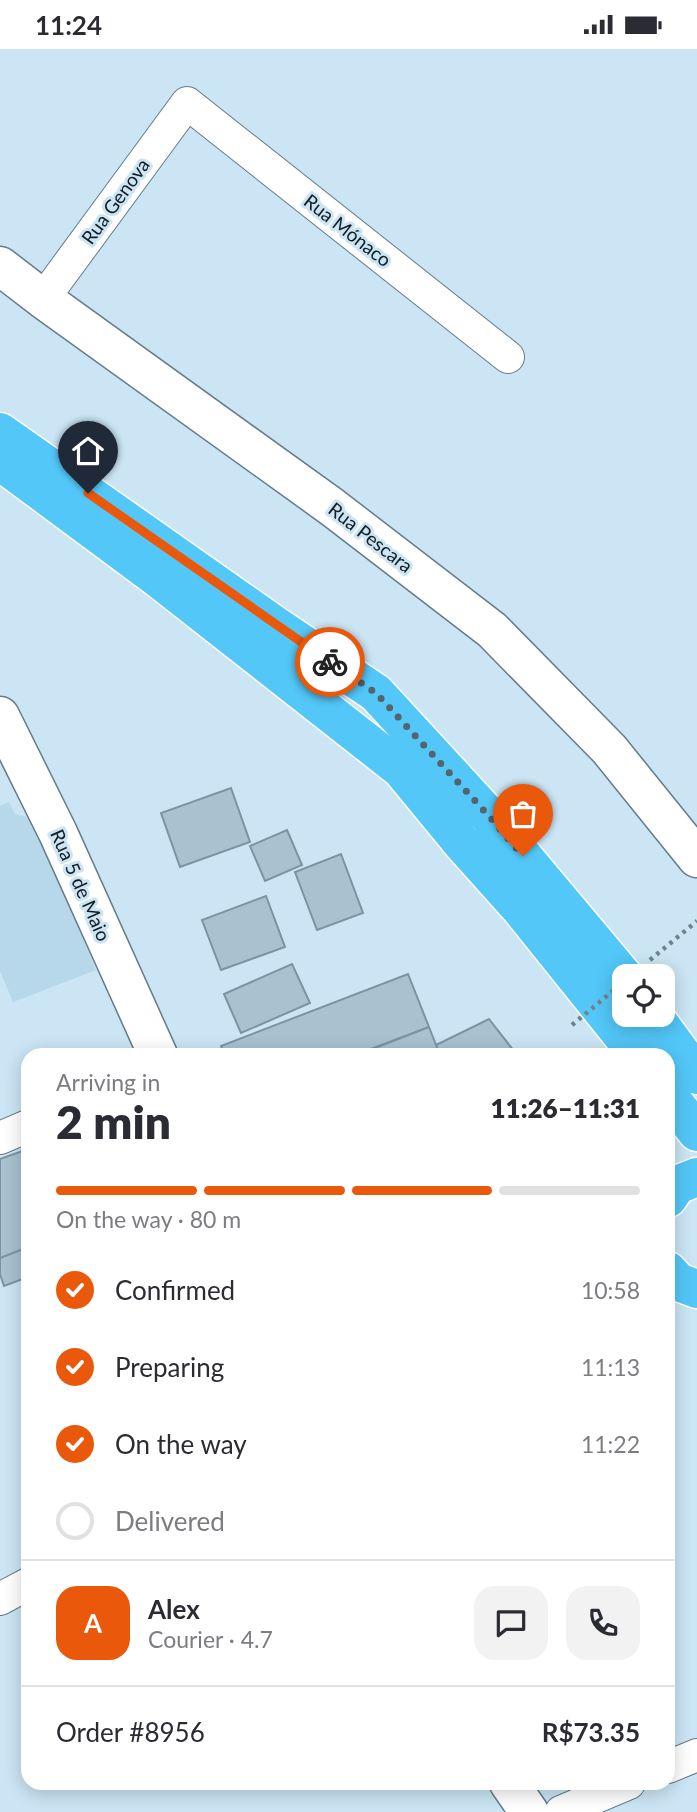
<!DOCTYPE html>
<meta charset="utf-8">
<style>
body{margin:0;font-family:Lato,sans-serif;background:#f2f2f3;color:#2b2b33;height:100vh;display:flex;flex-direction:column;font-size:26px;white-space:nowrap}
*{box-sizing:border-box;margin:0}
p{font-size:23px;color:#7c7c81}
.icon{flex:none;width:38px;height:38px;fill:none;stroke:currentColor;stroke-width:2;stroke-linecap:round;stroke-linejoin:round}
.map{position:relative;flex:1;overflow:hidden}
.panel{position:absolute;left:21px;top:999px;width:654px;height:742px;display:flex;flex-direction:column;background:#fff;border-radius:21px;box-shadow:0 4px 18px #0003}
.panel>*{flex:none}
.controls{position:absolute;left:612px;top:915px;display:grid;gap:14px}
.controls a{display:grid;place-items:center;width:63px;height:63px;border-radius:14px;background:#fff;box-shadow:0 4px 18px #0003;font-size:35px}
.pin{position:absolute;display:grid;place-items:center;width:60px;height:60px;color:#fff;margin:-72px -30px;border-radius:50% 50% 50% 0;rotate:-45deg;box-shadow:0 0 7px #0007}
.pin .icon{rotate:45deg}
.courier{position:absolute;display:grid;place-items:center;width:70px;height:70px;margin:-35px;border:5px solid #ea580c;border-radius:50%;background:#fff;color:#222;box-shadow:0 2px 9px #0007}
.overview em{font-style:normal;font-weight:800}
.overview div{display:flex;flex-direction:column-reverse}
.overview{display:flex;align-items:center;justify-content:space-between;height:119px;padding:0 35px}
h1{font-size:46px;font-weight:800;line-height:52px}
.bar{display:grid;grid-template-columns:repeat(4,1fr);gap:10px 7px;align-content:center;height:84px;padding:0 35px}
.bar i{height:9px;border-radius:5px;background:#e1e1e2}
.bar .on{background:#ea580c}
.bar p{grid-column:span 4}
.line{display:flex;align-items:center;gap:18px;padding:0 35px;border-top:2px solid #e1e1e2}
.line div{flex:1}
.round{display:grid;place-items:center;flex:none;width:74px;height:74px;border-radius:21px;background:#f2f2f3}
ol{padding:0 35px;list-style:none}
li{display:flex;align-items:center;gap:21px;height:77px}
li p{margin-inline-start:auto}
li .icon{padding:7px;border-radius:50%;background:#ea580c;color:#fff;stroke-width:4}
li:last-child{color:#7c7c81}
li i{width:38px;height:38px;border:4px solid #e1e1e2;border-radius:50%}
.status{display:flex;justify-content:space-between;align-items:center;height:49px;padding:0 35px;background:#fff;direction:ltr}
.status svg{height:19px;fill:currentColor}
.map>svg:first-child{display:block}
.built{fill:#b7d7ea}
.building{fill:#a8c2d0;stroke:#7c94a2;stroke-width:2}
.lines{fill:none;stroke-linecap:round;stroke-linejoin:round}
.minor-casing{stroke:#647c89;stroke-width:34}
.tertiary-casing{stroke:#647c89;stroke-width:41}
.trunk-casing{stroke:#fff;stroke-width:41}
.path{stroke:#71828c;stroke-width:4.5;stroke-dasharray:3.5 5;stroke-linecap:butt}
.minor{stroke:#fff;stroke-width:32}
.tertiary{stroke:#fff;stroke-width:38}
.trunk{stroke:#52c7f8;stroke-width:38}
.path-bridge{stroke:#71828c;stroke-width:4.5;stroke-dasharray:3.5 5;stroke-linecap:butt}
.done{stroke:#54636c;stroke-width:7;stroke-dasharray:0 12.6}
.route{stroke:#ea580c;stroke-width:9}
.labels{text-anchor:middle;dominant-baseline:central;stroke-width:6;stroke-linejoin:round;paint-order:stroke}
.street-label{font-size:19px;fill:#141d22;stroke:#cbe5f4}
</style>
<div class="status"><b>11:24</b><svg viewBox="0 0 49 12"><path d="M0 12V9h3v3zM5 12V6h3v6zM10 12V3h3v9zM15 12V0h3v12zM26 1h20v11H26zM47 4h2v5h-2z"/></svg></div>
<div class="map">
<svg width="697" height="1763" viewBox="0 0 697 1763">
<rect width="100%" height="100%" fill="#cbe5f4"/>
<path class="built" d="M9,753L15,765L32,769L96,921L13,953L0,922V757Z"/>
<path class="building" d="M231,739L250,793L180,818L161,764Z
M287,781L302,816L265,832L250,797Z
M341,805L363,864L317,881L295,823Z
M266,847L285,898L221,921L202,871Z
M292,915L310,954L241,984L224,945Z
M408,925L429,978L355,1006H225L221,997Z
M489,970L517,1006H440L436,996Z
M429,978L440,1006H357Z
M28,1100V1198L0,1209V1110Z
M28,1198V1228L4,1237L0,1225V1209Z"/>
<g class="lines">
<g class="minor-casing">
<path id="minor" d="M43,250L187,54L508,308
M0,1089L28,1077
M0,1550L28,1535
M668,1718L697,1706
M561,1763L629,1734"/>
</g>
<g class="tertiary-casing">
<path id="tertiary" d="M0,217L43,250L332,458L492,581L609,700L697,809
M0,667L58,784L158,1006
M509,1734L529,1763"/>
</g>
<g class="trunk-casing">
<path id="trunk" d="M0,383L276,577L376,644L489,767L625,929
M0,412L159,530L401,720L461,793L521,860L638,1006
M653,966L697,1026
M668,1046L697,1083
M668,1149L677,1136L697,1128
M668,1222L678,1233L697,1240"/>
</g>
<path class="path" d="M650,911L697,872"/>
<use href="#minor" class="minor"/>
<use href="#tertiary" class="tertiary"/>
<use href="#trunk" class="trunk"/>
<path class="path-bridge" d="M572,976L625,932"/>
</g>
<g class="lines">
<path class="done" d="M330,613L376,644L489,767L523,807"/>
<path class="route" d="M88,444L330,613"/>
</g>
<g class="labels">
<g class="street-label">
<text transform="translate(115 152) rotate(-54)">Rua Genova</text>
<text transform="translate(348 181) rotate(38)">Rua Mónaco</text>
<text transform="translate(371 488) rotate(38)">Rua Pescara</text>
<text transform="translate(81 836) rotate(66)">Rua 5 de Maio</text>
</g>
</g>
</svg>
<div class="controls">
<a><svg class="icon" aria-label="locate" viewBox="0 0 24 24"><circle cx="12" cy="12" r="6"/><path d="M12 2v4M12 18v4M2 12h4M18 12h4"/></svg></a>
</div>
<div class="pin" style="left:523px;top:807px;background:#ea580c"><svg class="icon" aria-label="bag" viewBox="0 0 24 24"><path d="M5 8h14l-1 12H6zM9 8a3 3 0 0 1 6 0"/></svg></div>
<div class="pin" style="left:88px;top:444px;background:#1f2937"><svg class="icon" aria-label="home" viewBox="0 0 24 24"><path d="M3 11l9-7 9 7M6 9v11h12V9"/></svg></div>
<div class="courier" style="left:330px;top:613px"><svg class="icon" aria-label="bike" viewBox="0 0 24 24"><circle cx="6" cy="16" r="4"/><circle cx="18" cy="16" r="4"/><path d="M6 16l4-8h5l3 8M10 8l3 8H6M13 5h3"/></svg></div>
<section class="panel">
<div class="overview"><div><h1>2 min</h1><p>Arriving in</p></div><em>11:26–11:31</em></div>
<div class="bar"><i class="on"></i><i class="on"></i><i class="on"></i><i></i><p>On the way · 80 m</p></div>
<ol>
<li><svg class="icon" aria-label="check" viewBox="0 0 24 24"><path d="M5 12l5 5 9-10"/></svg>Confirmed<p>10:58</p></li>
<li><svg class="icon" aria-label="check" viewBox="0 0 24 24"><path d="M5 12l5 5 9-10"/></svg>Preparing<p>11:13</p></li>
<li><svg class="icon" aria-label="check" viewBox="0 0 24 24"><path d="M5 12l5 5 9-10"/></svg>On the way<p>11:22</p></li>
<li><i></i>Delivered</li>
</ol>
<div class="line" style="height:126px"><b class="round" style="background:#ea580c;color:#fff">A</b><div><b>Alex</b><p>Courier · 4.7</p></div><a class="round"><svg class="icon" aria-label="chat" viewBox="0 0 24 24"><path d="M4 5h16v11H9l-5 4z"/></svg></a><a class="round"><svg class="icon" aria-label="phone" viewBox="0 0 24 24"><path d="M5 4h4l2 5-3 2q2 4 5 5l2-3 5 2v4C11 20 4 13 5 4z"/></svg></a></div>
<div class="line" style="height:91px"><div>Order #8956</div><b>R$73.35</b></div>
</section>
</div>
